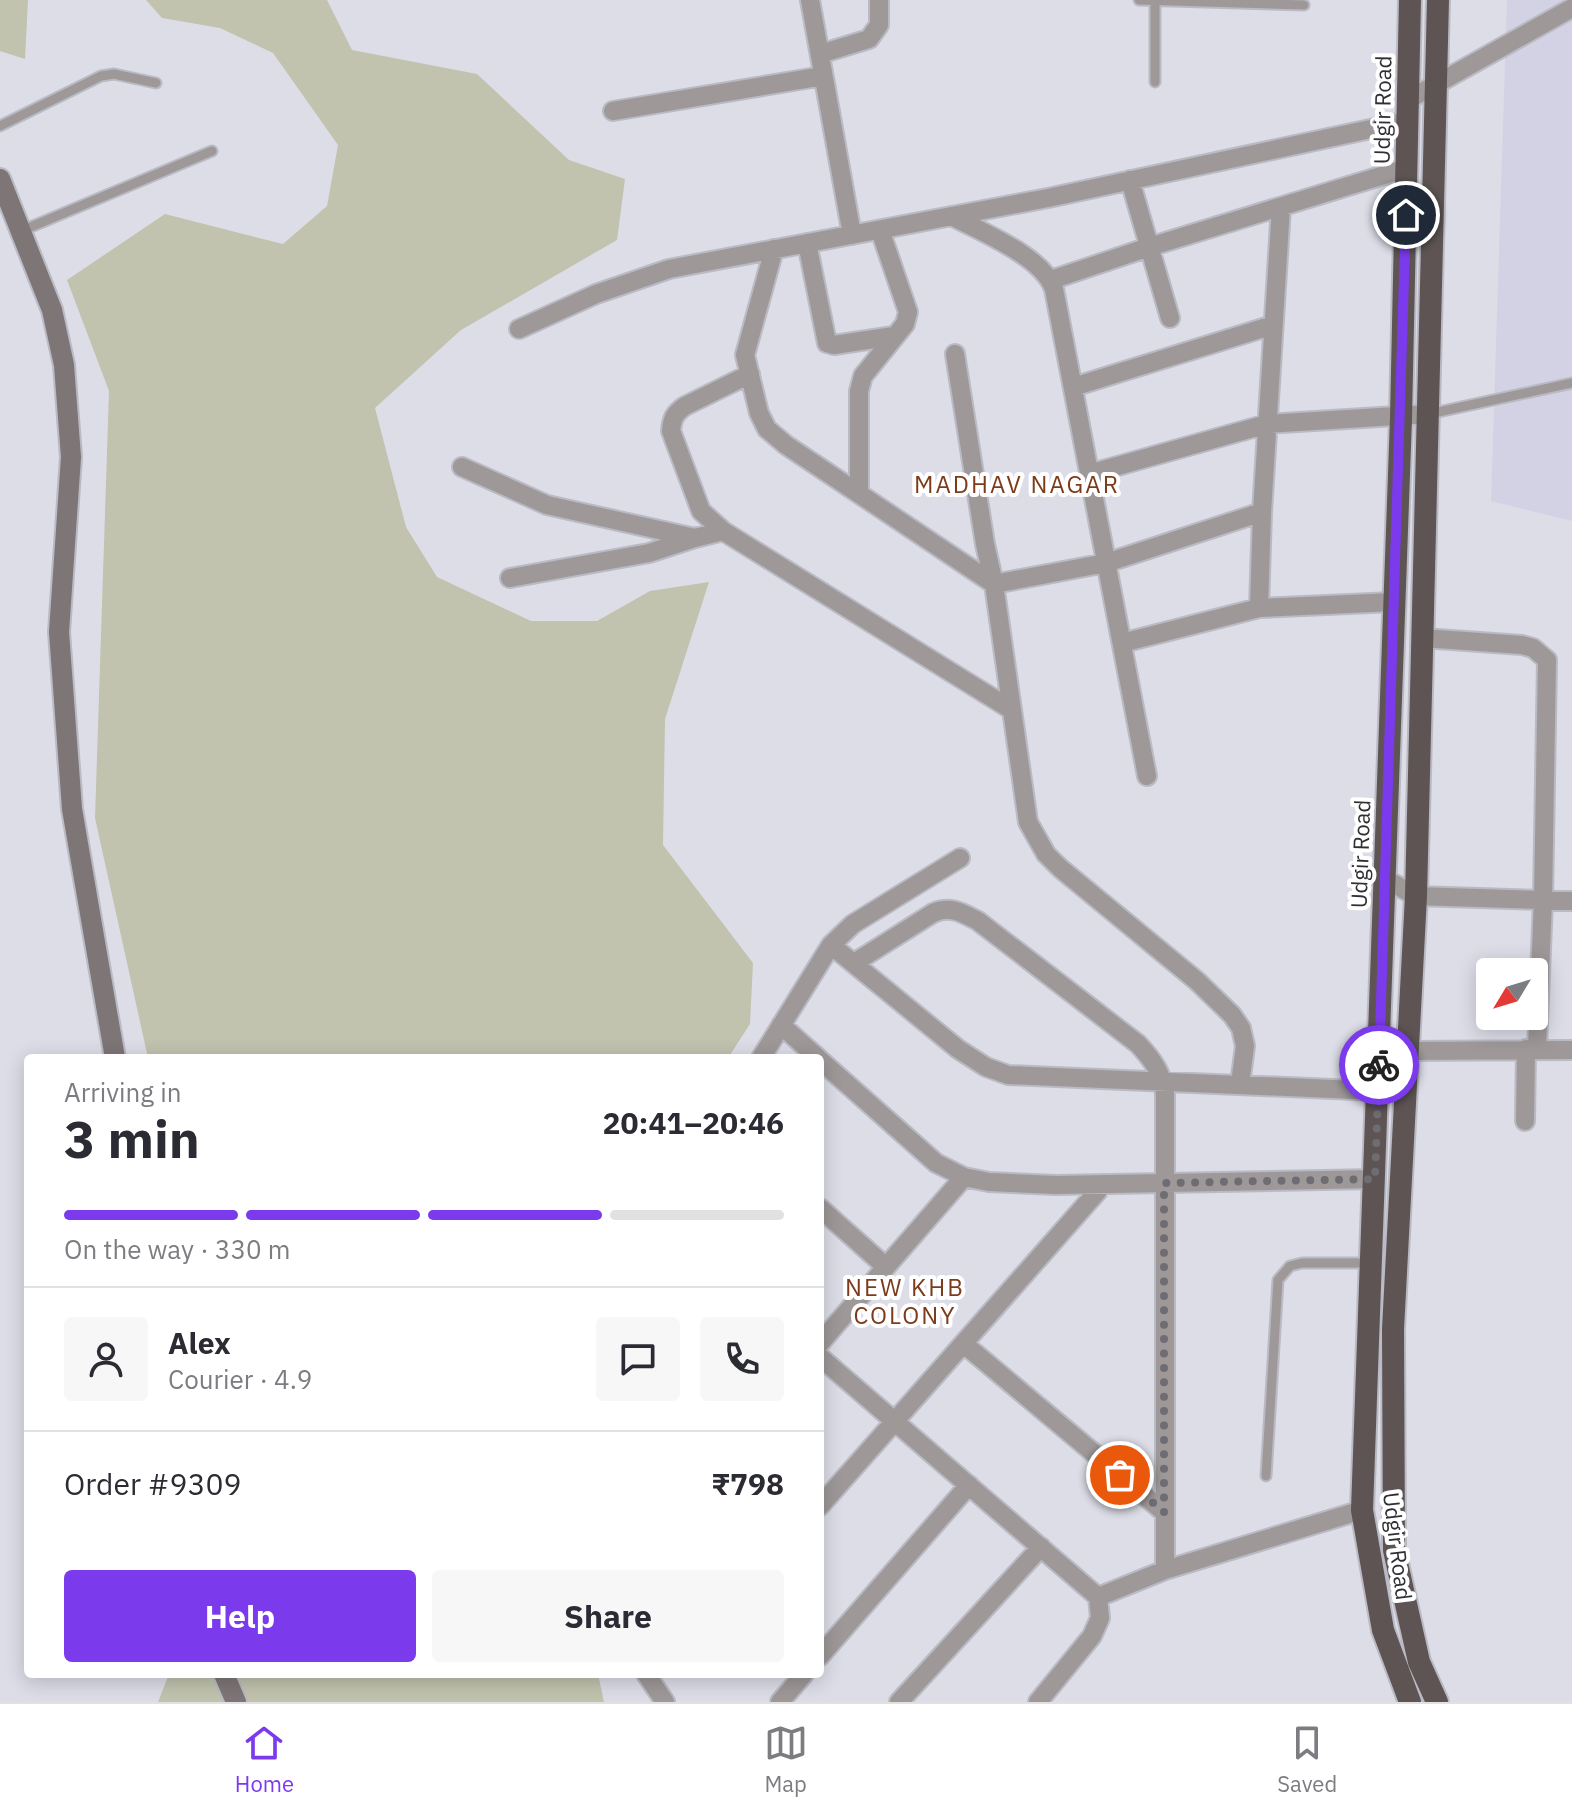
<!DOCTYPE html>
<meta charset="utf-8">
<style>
body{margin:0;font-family:"IBM Plex Sans",sans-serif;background:#f7f7f7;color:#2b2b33;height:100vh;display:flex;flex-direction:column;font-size:30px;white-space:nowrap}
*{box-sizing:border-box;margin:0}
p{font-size:26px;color:#7c7c81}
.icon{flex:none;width:44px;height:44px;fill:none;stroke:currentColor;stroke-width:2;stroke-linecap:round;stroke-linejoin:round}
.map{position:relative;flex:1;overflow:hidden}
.details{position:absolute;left:24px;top:1054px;width:800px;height:624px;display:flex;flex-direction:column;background:#fff;border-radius:8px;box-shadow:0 4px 20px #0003}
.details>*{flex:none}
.needle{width:52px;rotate:232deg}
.controls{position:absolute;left:1476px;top:958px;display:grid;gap:16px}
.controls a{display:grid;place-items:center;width:72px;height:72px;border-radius:8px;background:#fff;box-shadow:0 4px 20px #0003;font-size:40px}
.pin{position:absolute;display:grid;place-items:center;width:68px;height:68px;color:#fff;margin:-34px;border:4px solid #fff;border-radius:50%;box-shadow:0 2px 8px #0007}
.courier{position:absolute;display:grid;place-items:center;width:80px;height:80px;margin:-40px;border:6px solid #7c3aed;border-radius:50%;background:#fff;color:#222;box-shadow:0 2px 10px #0007}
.summary em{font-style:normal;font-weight:800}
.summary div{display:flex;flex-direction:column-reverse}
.summary{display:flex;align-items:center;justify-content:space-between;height:136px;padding:0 40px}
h1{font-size:52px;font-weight:800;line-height:60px}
.bar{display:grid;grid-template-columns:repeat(4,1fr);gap:12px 8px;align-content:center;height:96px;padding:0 40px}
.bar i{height:10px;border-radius:6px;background:#e1e1e2}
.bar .selected{background:#7c3aed}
.bar p{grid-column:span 4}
.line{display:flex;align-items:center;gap:20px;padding:0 40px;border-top:2px solid #e1e1e2}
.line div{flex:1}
.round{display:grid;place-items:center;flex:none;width:84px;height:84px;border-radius:8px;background:#f7f7f7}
.action{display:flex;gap:16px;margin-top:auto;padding:16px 40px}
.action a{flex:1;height:92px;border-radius:8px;background:#7c3aed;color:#fff;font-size:32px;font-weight:800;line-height:92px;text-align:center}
.action a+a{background:#f7f7f7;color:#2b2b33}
.menu{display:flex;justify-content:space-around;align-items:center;height:112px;border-top:2px solid #e1e1e2;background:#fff;font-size:22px;color:#7c7c81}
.menu a{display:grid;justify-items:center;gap:4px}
.menu .selected{color:#7c3aed}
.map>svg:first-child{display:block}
.built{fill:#d3d2e5}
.green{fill:#c1c3af}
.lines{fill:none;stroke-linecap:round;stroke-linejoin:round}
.service-casing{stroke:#babac4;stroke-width:13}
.minor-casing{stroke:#babac4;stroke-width:22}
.secondary-casing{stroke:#babac4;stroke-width:24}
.trunk-casing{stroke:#babac4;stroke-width:26}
.service{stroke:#9e9898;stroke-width:9}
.minor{stroke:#9e9898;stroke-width:18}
.secondary{stroke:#7e7676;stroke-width:20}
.trunk{stroke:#5e5454;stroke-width:22}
.done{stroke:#6d6d73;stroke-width:8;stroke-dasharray:0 14.4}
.route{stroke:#7c3aed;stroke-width:10}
.labels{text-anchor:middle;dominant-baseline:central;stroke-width:8;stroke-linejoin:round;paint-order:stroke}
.street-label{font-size:22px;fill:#303034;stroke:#fff}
.neighbourhood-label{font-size:24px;letter-spacing:2px;fill:#7c3b1b;stroke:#fff}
</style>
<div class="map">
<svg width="1572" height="1702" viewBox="0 0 1572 1702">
<rect width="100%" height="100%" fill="#dddde8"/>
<path class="built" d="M1507,0H1572V521L1491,501Z"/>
<path class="green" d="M0,0H28L25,59L0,51Z
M146,0H327L352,50L477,74L569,160L625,179L617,240L461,330L375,408L406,527L437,577L531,621H597L650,591L709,582L665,719L663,845L753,963L750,1024L728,1058H148L95,818L109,391L67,280L165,214L283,244L327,206L338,145L273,53L220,28L162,18Z
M169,1674H598L604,1702H158Z"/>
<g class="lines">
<g class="service-casing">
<path id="service" d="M1139,0L1304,5
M1155,82V0
M0,126L101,76L114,74L156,83
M21,231L212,151
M1429,414L1572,383
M1266,1476L1278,1280L1290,1266L1302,1263H1369"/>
</g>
<g class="minor-casing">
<path id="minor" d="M810,0L852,235
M820,54L869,39L879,25V0
M1408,100L1572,8
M613,111L823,76
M1130,180L1170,318
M952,216C983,233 1042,256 1054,289L1147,776
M807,243L827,343L834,345L894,336
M774,249L745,355L759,413L767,429L786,445L994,584L1106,563L1262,512
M1051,280L1149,247L1407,168
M519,329L596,294L669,269L1048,198L1408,121
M955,354L985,544L994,584L1028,822L1046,854L1060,868L1197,981L1232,1015L1241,1028L1245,1046L1240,1084
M750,374L685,406C675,413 672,418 671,431L701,511L723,531L1012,710
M1073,387L1273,325
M462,467L547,505L695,538L723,531
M1089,474L1267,424L1429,414
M859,493V391L863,376L905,324L908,312L880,230
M510,578L649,553L692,539
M1259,608L1262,512L1281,207
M1423,638L1522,645L1533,648L1547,660L1543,900L1537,1049
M1122,643L1259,608L1394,602
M1385,879L1416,896L1572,901
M831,945L958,1049L986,1067L1008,1075L1378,1091
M854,963L933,913C950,905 963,913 978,921L1138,1044C1153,1060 1162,1073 1165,1094V1570
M781,1025L818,1058
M1408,1051L1572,1050
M761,1058L831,945L853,924L960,858
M820,1060L936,1163L964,1177L989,1182L1056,1185L1375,1179
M1525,1121L1526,1049
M820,1208L886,1267
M820,1343L964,1177
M964,1344L1164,1512
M820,1357L1098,1597L1100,1618L1092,1636L1038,1702
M820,1506L1104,1184
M1098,1597L1165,1570L1362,1510
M820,1656L969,1485
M646,1674L665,1702
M780,1702L804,1674
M899,1702L1041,1547"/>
</g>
<g class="secondary-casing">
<path id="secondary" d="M0,179L52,310L64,365L71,457L59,632L72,809L115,1058
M224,1674L236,1702"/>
</g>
<g class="trunk-casing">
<path id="trunk" d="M1410,1702L1383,1630L1362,1510L1401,418L1410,0
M1437,1702L1419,1662L1394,1550L1393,1329L1416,896L1438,0"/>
</g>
<use href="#service" class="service"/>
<use href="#minor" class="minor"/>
<use href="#secondary" class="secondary"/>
<use href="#trunk" class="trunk"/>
</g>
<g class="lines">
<path class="done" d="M1120,1475L1164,1512V1183L1375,1179L1379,1065"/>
<path class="route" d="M1379,1065L1406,215"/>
</g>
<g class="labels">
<g class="street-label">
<text transform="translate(1382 110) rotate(-89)">Udgir Road</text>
<text transform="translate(1360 854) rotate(-88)">Udgir Road</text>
<text transform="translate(1398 1546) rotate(83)">Udgir Road</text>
</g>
<g class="neighbourhood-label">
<text x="1017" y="484">MADHAV NAGAR</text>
<text x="905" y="1287">NEW KHB<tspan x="905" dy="28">COLONY</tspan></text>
</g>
</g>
</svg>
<div class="controls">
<a><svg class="needle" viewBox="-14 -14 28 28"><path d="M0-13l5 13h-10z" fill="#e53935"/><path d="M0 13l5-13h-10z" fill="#7c7c81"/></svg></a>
</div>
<div class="pin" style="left:1120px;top:1475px;background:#ea580c"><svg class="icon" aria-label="bag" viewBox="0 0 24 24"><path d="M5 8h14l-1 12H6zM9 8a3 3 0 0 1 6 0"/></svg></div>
<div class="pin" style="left:1406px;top:215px;background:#1f2937"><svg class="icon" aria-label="home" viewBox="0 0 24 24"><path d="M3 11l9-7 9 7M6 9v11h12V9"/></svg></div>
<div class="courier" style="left:1379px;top:1065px"><svg class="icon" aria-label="bike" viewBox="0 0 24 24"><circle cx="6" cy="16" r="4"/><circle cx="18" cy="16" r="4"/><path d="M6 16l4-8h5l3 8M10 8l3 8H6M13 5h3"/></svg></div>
<section class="details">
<div class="summary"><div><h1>3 min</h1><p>Arriving in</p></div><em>20:41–20:46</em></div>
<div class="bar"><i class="selected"></i><i class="selected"></i><i class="selected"></i><i></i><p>On the way · 330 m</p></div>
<div class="line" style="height:144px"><a class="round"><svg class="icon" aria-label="person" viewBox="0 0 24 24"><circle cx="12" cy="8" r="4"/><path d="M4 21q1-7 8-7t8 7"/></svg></a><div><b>Alex</b><p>Courier · 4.9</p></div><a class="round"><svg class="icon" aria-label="chat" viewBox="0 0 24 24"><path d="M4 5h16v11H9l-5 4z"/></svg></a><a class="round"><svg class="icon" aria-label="phone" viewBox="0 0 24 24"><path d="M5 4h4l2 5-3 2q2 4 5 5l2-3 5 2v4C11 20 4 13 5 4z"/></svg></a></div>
<div class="line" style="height:104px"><div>Order #9309</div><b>₹798</b></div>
<div class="action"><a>Help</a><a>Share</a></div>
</section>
</div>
<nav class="menu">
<a class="selected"><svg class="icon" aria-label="home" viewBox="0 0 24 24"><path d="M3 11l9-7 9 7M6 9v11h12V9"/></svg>Home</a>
<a><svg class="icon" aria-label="map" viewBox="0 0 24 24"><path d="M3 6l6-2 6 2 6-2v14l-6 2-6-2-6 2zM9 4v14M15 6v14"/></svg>Map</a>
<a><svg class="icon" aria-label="saved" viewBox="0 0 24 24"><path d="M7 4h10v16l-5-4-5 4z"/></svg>Saved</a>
</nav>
